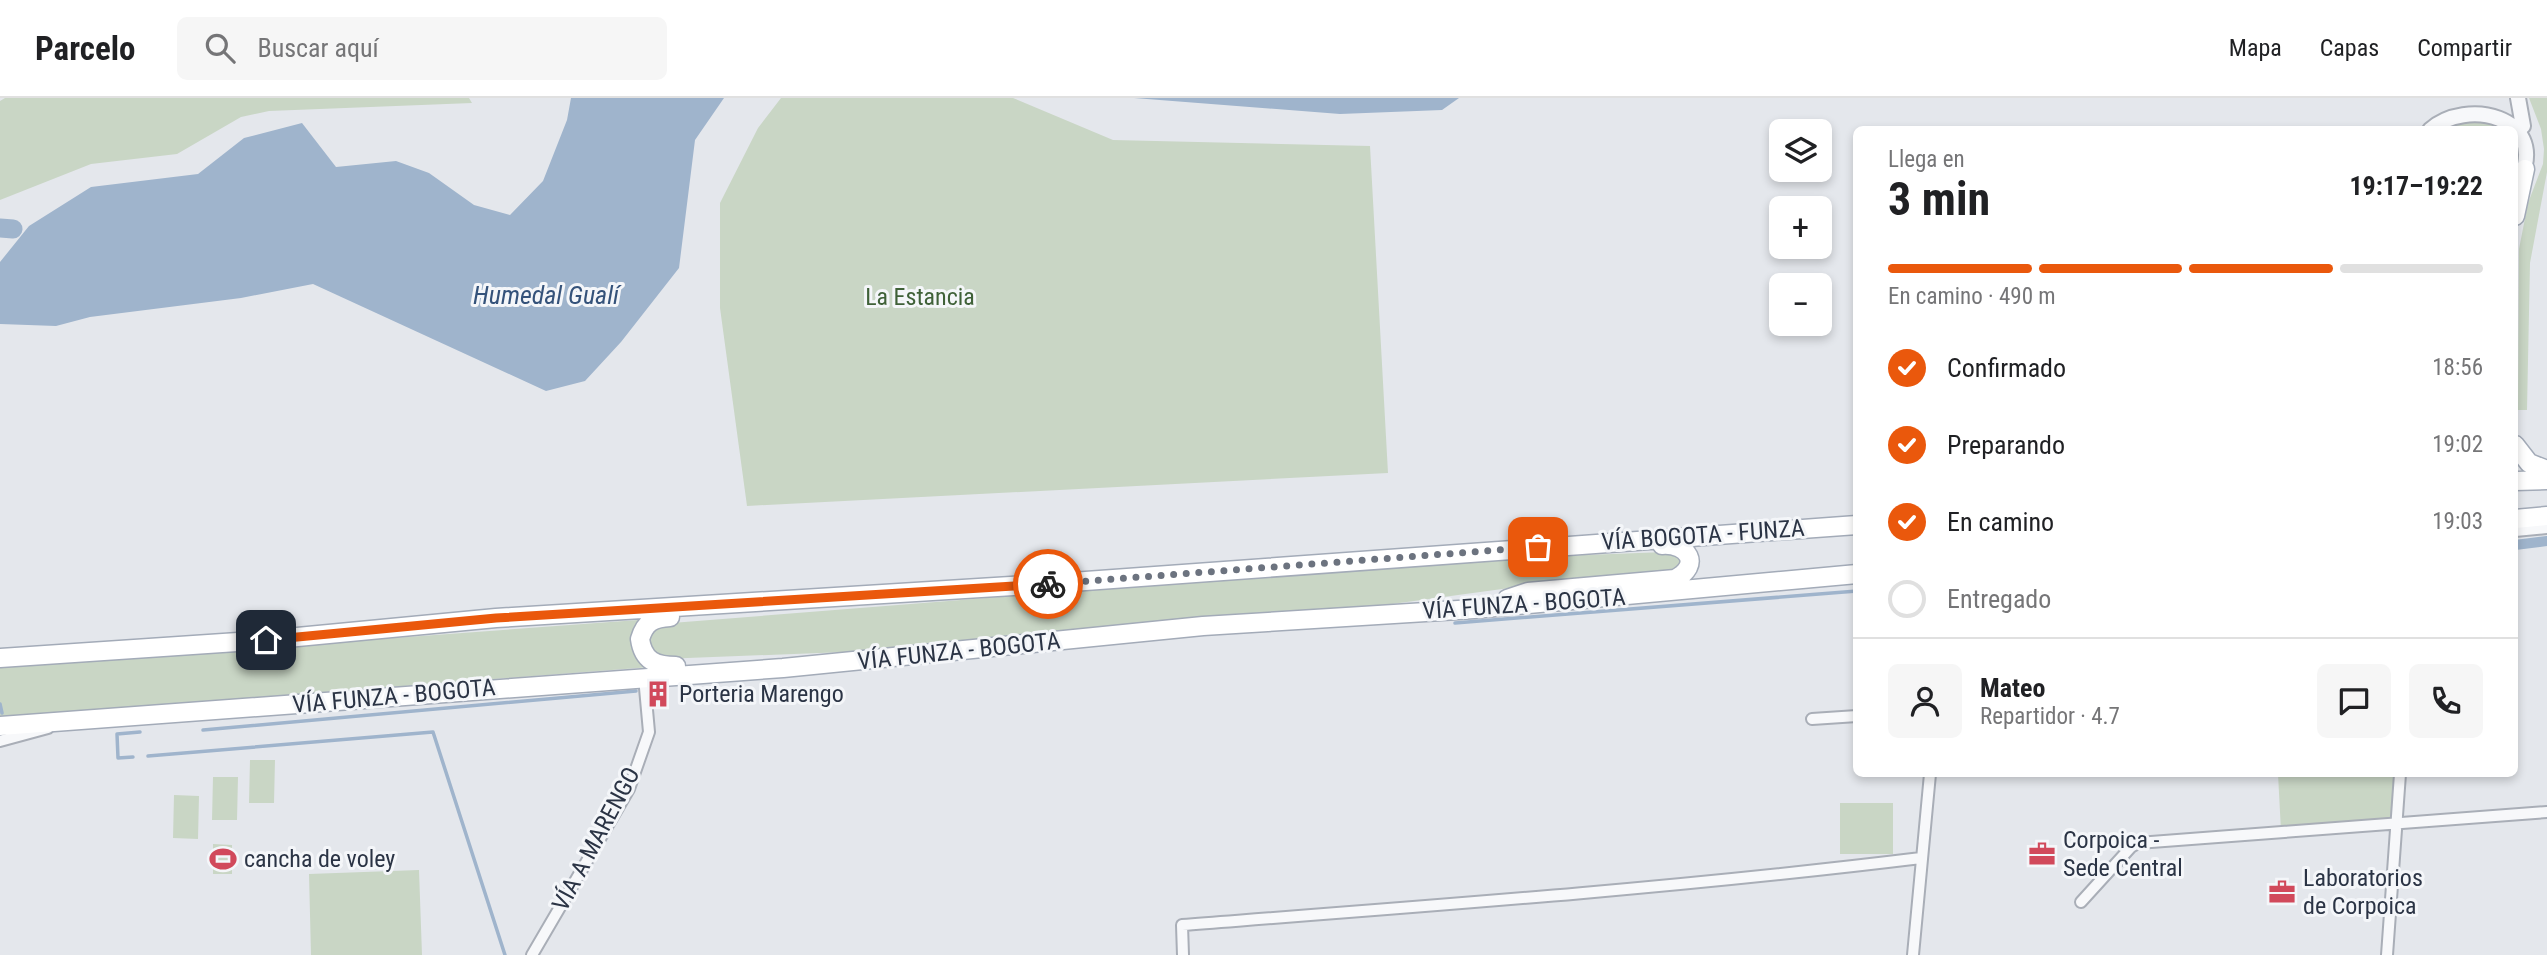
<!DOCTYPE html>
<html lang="es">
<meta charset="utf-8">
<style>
body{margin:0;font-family:"Roboto Condensed",sans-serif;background:#f6f6f6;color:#202124;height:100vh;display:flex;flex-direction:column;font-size:26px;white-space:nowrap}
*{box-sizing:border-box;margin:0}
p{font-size:23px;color:#757577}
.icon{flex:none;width:38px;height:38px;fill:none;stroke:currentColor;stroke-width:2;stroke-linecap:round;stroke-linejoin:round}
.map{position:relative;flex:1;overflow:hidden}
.panel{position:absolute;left:1853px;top:28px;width:665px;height:651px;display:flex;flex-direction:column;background:#fff;border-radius:10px;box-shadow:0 4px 10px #0003}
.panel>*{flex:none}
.buttons{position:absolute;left:1769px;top:21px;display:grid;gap:14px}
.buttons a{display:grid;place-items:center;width:63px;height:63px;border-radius:10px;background:#fff;box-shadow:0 4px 10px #0003;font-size:35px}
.pin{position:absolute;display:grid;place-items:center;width:60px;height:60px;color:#fff;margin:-30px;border-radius:14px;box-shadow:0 4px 10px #0006}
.courier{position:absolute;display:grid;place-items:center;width:70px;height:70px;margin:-35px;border:5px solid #ea580c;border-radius:50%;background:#fff;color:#222;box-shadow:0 2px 9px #0007}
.overview em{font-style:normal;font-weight:700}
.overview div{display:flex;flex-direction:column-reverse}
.overview{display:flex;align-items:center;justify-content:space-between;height:119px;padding:0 35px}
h1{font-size:46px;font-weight:700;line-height:52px}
.bar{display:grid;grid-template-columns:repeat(4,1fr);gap:10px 7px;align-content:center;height:84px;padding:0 35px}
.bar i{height:9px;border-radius:5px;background:#e0e0e0}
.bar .on{background:#ea580c}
.bar p{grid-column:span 4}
.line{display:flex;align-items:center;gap:18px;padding:0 35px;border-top:2px solid #e0e0e0}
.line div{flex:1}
.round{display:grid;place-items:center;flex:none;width:74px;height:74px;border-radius:10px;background:#f6f6f6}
ol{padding:0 35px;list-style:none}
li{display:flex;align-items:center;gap:21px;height:77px}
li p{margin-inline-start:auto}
li .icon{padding:7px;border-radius:50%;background:#ea580c;color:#fff;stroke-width:4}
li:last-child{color:#757577}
li i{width:38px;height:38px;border:4px solid #e0e0e0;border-radius:50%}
header{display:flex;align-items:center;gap:42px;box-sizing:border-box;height:98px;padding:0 35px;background:#fff;border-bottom:2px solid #e0e0e0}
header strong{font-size:33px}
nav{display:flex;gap:38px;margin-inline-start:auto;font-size:24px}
.search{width:490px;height:63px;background:#f6f6f6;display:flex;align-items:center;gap:18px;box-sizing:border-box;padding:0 24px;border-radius:10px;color:#757577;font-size:26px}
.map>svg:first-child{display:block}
.green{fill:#c9d6c5}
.water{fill:#9fb4cc}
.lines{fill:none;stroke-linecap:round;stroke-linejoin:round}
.stream{stroke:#9fb4cc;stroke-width:3.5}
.canal{stroke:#9fb4cc;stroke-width:10}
.river{stroke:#9fb4cc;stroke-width:19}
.minor-casing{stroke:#a9aeb7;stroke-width:14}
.tertiary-casing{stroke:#a9aeb7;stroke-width:18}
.primary-casing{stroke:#a3abb8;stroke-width:21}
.minor{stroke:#f7f8fa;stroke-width:10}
.tertiary{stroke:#f7f8fa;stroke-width:14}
.primary{stroke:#fff;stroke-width:18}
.done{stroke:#6c737f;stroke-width:7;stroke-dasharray:0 12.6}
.route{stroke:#ea580c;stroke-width:9}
.labels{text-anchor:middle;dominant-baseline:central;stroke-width:6;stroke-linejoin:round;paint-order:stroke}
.park-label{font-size:24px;fill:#3f6138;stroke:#f4f6f9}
.street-label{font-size:24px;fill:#2b3445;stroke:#f4f6f9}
.poi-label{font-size:24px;fill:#2b3445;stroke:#f4f6f9;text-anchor:start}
.water-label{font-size:26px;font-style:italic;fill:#34527a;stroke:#f4f6f9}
</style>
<header>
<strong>Parcelo</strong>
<div class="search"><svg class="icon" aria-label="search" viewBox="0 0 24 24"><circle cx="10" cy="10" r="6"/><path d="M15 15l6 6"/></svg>Buscar aquí</div>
<nav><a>Mapa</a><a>Capas</a><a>Compartir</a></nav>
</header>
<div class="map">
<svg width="2547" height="857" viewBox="0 0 2547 857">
<rect width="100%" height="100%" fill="#e4e7ec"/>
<path class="green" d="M5,0H469L472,5L269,13L241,19L177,56L91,66L0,102V3Z
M781,0H1013L1113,42L1370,48L1388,375L747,408L720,210V105L758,30Z
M2529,0H2547V74L2530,165L2527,312H2518L2519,151L2528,105L2543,66L2544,51L2541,31Z
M2468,12L2511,32H2439Z
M1666,454C1675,454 1679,457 1682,466L1676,475L1532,487L1370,509L871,553L662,561L647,547L649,534L659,526L1479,461Z
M638,522C625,543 631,557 651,569L0,619V569Z
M250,662H275L274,705H249Z
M2278,676H2400L2397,723L2281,733Z
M213,679H238L237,722H212Z
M174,697L199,698L198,741L173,740Z
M1840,705H1893V756H1840Z
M213,746L232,747V776H213Z
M419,772L422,857H311L309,776Z"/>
<path class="water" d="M571,0H724L695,42L679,170L621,244L585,283L546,293L313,186L241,200L90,219L56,228L0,226V164L29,128L91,89L198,76L244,40L302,25L336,69L396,63L429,75L474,107L510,117L543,83L567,22Z
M1134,0H1459L1442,12L1340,16Z"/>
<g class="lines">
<path class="stream" d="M1455,525L1857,493
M0,606L2,615
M203,632L636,593
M148,658L433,634L505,857
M133,659L118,660L117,636L140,634"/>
<path class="canal" d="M2515,447L2547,443"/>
<path class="river" d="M0,130L13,131"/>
<g class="minor-casing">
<path id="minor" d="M1812,621L1857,618
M0,643L48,630
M2081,804L2131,749L2138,745L2547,714
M532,857L629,691L649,634L644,579
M1183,857L1182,827C1429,808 1676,790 1921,760
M1913,857L1930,676
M2387,857L2400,676"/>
</g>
<g class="tertiary-casing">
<path id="tertiary" d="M2518,0L2523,28
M2430,32C2466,0 2547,18 2521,79
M2515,431L2547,428"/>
</g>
<g class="primary-casing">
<path id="primary" d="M2515,118L2525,71
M2515,347L2529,365L2547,372
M2515,383L2547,382
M2515,421L2547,418
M1507,501L1528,494L1675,481C1702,467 1688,445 1662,447
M670,519C653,520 645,524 640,541C643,563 656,568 676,568
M0,560L266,542L496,520L1044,486L1857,427
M0,628L783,570L1203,528L1474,511L1857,476"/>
</g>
<use href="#minor" class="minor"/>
<use href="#tertiary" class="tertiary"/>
<use href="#primary" class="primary"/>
</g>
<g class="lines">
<path class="done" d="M1048,486L1538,449"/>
<path class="route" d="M266,542L496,520L1048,486"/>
</g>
<defs>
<g id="building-bare" transform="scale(2.1)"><path d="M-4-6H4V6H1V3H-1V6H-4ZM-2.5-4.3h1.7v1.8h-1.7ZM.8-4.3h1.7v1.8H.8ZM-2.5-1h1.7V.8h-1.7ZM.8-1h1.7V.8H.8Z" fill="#d1495b" stroke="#f4f6f9" stroke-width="2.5" paint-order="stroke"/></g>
<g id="office-bare" transform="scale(2.1)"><path d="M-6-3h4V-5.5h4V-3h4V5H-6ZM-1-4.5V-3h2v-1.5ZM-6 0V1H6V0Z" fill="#d1495b" stroke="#f4f6f9" stroke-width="2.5" paint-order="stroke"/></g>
<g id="stadium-bare" transform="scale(2.1)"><path d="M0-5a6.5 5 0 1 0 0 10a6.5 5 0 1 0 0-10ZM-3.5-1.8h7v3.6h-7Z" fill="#d1495b" stroke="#f4f6f9" stroke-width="2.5" paint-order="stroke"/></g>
</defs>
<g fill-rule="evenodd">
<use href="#building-bare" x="658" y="596"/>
<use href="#office-bare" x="2042" y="756"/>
<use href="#stadium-bare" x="223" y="761"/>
<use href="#office-bare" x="2282" y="794"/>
</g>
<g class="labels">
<g class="park-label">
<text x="920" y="199">La Estancia</text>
</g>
<g class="street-label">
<text transform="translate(1703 437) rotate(-4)">VÍA BOGOTA - FUNZA</text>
<text transform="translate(1524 506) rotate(-4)">VÍA FUNZA - BOGOTA</text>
<text transform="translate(959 553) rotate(-6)">VÍA FUNZA - BOGOTA</text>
<text transform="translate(394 598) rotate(-5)">VÍA FUNZA - BOGOTA</text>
<text transform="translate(596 741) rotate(-62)">VÍA A MARENGO</text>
</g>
<g class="poi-label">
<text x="679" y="596">Porteria Marengo</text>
<text x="2063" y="742">Corpoica -<tspan x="2063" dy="28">Sede Central</tspan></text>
<text x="244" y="761">cancha de voley</text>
<text x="2303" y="780">Laboratorios<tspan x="2303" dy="28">de Corpoica</tspan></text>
</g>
<g class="water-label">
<text x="546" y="197">Humedal Gualí</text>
</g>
</g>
</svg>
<div class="buttons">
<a><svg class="icon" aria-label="layers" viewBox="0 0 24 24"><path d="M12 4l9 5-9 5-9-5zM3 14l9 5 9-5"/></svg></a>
<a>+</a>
<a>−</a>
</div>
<div class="pin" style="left:1538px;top:449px;background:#ea580c"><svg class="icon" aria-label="bag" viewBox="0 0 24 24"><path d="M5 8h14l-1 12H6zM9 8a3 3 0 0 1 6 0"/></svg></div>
<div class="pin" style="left:266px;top:542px;background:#1f2937"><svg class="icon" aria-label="home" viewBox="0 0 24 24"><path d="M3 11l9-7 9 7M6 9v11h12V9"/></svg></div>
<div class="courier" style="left:1048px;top:486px"><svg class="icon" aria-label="bike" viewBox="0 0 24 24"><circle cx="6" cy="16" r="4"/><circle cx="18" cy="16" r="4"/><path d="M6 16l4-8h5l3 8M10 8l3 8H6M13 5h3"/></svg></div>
<section class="panel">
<div class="overview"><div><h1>3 min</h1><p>Llega en</p></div><em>19:17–19:22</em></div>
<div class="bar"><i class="on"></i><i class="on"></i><i class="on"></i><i></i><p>En camino · 490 m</p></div>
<ol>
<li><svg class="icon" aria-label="check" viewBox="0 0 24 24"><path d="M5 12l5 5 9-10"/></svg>Confirmado<p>18:56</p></li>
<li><svg class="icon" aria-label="check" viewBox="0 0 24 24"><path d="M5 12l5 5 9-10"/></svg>Preparando<p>19:02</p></li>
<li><svg class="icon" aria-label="check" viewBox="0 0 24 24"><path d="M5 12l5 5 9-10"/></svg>En camino<p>19:03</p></li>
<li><i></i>Entregado</li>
</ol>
<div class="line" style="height:126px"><a class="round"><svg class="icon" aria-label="person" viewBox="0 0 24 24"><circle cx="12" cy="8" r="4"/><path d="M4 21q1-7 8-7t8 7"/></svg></a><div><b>Mateo</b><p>Repartidor · 4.7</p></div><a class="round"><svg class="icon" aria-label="chat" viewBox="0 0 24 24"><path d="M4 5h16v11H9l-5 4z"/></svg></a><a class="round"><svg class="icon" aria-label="phone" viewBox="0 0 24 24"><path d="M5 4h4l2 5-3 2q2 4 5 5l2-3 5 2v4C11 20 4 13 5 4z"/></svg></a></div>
</section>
</div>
